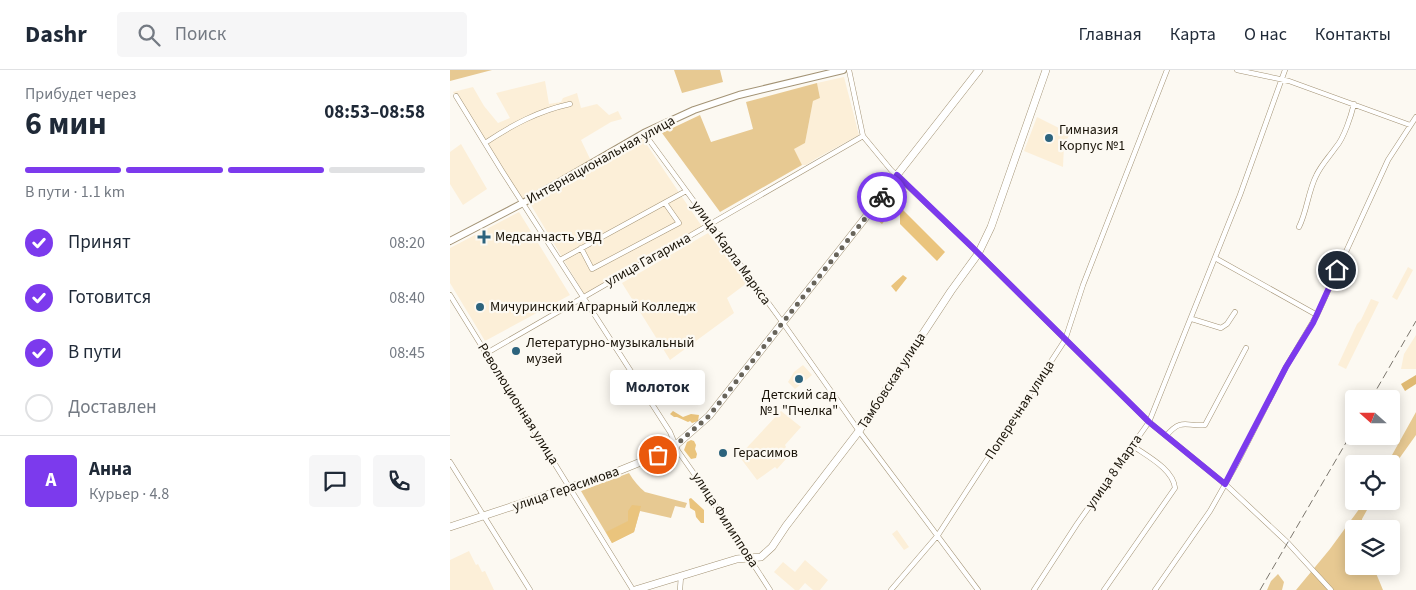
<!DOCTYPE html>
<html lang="ru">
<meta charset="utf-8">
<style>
body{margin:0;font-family:"Source Sans 3",sans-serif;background:#f6f6f7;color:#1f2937;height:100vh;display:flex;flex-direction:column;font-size:19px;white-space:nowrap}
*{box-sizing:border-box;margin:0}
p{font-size:16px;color:#747a83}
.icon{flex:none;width:28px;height:28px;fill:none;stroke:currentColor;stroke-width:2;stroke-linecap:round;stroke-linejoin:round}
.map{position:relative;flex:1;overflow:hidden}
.details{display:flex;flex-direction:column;background:#fff;width:450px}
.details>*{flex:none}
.needle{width:32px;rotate:291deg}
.controls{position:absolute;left:895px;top:320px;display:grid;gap:10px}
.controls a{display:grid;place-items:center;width:55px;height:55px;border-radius:5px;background:#fff;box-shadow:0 2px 12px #0003;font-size:25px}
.pin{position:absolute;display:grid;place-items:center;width:42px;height:42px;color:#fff;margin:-21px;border:2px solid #fff;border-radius:50%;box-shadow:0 1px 5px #0007}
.courier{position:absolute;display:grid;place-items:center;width:50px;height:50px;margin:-25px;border:4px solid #7c3aed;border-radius:50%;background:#fff;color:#222;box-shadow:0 1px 6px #0007}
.bubble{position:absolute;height:35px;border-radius:5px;background:#fff;box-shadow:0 2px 12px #0003;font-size:16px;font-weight:700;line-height:35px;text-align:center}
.overview em{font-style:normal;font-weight:700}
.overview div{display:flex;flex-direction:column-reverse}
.overview{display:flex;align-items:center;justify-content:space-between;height:85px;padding:0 25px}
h1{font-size:32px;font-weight:700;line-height:38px}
.bar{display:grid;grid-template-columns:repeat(4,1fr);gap:8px 5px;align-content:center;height:60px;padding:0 25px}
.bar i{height:6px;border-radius:4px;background:#e0e1e3}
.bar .active{background:#7c3aed}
.bar p{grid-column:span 4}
.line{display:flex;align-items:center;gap:12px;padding:0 25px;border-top:1px solid #e0e1e3}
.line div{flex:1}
.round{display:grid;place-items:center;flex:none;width:52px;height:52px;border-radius:5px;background:#f6f6f7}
ol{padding:0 25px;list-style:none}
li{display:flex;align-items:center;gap:15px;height:55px}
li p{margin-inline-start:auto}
li .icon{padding:5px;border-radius:50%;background:#7c3aed;color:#fff;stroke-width:4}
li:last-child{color:#747a83}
li i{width:28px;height:28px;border:2px solid #e0e1e3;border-radius:50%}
header{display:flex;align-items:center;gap:30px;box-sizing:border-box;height:70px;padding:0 25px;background:#fff;border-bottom:1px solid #e0e1e3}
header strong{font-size:24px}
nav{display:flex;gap:28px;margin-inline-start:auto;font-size:18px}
.search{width:350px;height:45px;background:#f6f6f7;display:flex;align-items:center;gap:12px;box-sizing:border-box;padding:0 18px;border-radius:5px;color:#747a83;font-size:19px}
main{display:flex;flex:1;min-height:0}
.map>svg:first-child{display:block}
.built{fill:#fcefd8}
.green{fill:#e7c992}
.forest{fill:#eac47d}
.water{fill:#dfb972}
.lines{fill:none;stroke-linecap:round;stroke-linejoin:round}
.minor-casing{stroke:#a39375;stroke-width:5.5}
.secondary-casing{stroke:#a39375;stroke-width:8}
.primary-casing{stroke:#a39375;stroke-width:8}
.minor{stroke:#fff;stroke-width:4.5}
.secondary{stroke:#fff;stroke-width:6}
.primary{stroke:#fff;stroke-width:7}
.rail{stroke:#7b766d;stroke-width:1;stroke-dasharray:8 4;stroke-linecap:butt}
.done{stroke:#68645a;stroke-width:5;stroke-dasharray:0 9}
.route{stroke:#7c3aed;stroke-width:6}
.poi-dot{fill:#2c637d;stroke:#fcf9f2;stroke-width:2}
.labels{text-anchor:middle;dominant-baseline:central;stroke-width:4.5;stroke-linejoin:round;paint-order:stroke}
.poi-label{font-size:14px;fill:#191308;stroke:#fcf9f2;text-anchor:start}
.street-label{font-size:14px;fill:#191308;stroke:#fcf9f2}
</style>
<header>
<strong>Dashr</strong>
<div class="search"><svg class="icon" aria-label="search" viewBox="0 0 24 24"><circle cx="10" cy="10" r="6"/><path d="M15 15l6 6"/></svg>Поиск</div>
<nav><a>Главная</a><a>Карта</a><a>О нас</a><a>Контакты</a></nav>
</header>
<main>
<section class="details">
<div class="overview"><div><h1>6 мин</h1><p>Прибудет через</p></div><em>08:53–08:58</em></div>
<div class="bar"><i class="active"></i><i class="active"></i><i class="active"></i><i></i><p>В пути · 1.1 km</p></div>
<ol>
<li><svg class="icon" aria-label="check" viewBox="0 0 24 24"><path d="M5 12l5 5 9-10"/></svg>Принят<p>08:20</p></li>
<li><svg class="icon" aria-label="check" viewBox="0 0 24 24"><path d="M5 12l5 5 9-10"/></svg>Готовится<p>08:40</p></li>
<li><svg class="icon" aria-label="check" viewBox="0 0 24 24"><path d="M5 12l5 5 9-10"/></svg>В пути<p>08:45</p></li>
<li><i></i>Доставлен</li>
</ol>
<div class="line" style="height:90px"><b class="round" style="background:#7c3aed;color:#fff">А</b><div><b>Анна</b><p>Курьер · 4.8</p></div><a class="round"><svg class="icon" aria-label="chat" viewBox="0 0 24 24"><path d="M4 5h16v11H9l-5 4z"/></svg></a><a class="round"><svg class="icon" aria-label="phone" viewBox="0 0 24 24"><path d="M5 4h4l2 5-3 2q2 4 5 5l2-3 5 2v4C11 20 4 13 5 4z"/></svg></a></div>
</section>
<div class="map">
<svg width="966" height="520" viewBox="0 0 966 520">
<rect width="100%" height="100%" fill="#fcf9f2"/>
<path class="built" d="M394,7L409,65L367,88L356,95H352L343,79L355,73L363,31L370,28L367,13Z
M95,11L99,34L111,32L113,28L127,23L131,38L147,34L159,45L168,41L172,49L161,52L131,70L141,91L71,129L3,22L23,17L34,36L48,53L60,48L46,23Z
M587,47L613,60L616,54L623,58L614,75L613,97L574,81Z
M193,69L253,158L134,224L81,135Z
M11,74L37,119L13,135L0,114V82Z
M69,142L120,225L35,271L0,213V178Z
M258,163L297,213L277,228L284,243L220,290L172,213Z
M958,197L963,200L947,230L942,227Z
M921,229L929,232L896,299L888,295L907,254L911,250Z
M966,265V299H951L954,284Z
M353,295L362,305L345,319L338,312L344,302Z
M331,341L351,357L335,375L336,377L332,381L336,389L327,399L325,397L307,410L289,386Z
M447,460L459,477L454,480L442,464Z
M19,481L26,495L28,494L32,502L35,501L44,520H0V490Z
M355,490L378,510L370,520H363L355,513L349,520H345L324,502L333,492L345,502Z"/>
<path class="green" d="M0,0H42L0,11Z
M224,0H270L273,12L232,23Z
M367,13L370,28L363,31L355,73L344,79L352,95L270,142L212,63L250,45L261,72L303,59L296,32Z
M436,132L444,139L432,154L423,147Z
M966,342V365L941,400V394H937Z
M179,403C183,410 189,417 195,422L237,433L235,438L225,436L221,448L190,441L184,462L162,473L131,421Z
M915,431H922L912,449V459H904V496H923L933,520H846L880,479Z
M828,504L834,512L832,520H817L821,511Z"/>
<path class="forest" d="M448,113L457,122L449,131L439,123Z
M450,137L495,182L487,191L450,154Z
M453,205L457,208L446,222L441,216Z
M223,341L233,347L241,344L249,345L248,351L242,353L240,351L238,352L227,347H224L220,344Z
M241,370L244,371L246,375L245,379L247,384L246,388L241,389L234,380L237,372Z
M241,428L254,440V453H251L246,447L245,441L240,438L239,429Z
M182,435L191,436L184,462L162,473L156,462L178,451V441Z"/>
<path class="water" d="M966,305V314L955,321L951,314Z"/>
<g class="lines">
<g class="minor-casing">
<path id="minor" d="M399,0L413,66L441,100L523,178L699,352L775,414L838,473L881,520
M787,0L839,11L960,55
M6,26L52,101L220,362L228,381L252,415L320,520
M194,63L333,253L409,361L528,520
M35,73C62,55 88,41 120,34
M849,157C857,141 858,122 866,106C871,95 879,87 886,77C894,68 901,46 904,34
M131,178L142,199L229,153L215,133
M765,188L867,245
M110,190L236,121
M0,225L183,520
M742,249L771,258L777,254L785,242
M35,284L413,66
M716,366C732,347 736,357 755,355L796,278
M0,392L80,520
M230,520L231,506
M441,520L488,465L615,270L633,215L717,0
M584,520L627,454L699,352L790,125L835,0
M654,520L725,418C723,399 697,386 683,376
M705,520L760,441L786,395L836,297L867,245L938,90L966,47"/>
</g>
<g class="secondary-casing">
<path id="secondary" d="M0,171L73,133L194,63L244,40L289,25L393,0"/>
</g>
<g class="primary-casing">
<path id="primary" d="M0,457L166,402L208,385L227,374L259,346L434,124L447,105L529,0
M185,520L287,489L311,487L322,477L336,456L409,361L501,221L528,184L541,157L596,0"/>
</g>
<use href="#minor" class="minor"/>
<use href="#secondary" class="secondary"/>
<use href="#primary" class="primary"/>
<path class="rail" d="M921,329L966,251
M810,520L904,359"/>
</g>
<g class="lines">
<path class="done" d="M208,385L227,374L259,346L432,127"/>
<path class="route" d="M432,127L447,105L523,178L699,352L775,414L836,297L863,253L887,200"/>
</g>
<g class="poi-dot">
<circle cx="599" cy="68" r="5"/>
<path d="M31.5 159.5h5v5h5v5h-5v5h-5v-5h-5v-5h5z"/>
<circle cx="30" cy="237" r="5"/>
<circle cx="66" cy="281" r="5"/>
<circle cx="349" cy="309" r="5"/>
<circle cx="273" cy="383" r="5"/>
</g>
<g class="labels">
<g class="poi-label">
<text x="609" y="60">Гимназия<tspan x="609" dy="16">Корпус №1</tspan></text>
<text x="45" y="167">Медсанчасть УВД</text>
<text x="40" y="237">Мичуринский Аграрный Колледж</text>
<text x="76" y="273">Летературно-музыкальный<tspan x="76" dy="16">музей</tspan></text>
<text x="349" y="325" text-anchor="middle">Детский сад<tspan x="349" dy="16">№1 "Пчелка"</tspan></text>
<text x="283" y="383">Герасимов</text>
</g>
<g class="street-label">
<text transform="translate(151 90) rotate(-29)">Интернациональная улица</text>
<text transform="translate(281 183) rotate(54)">улица Карла Маркса</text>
<text transform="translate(198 190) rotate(-29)">улица Гагарина</text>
<text transform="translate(442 311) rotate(-57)">Тамбовская улица</text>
<text transform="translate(68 334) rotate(58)">Революционная улица</text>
<text transform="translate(570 340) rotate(-57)">Поперечная улица</text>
<text transform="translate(664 402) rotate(-55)">улица 8 Марта</text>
<text transform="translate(116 419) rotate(-19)">улица Герасимова</text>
<text transform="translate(275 450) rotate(57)">улица Филиппова</text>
</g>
</g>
</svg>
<div class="controls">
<a><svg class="needle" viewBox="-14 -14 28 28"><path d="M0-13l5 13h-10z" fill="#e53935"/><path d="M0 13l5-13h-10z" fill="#747a83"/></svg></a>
<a><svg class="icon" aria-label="locate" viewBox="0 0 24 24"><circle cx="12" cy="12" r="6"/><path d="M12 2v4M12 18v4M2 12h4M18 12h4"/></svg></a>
<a><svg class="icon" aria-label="layers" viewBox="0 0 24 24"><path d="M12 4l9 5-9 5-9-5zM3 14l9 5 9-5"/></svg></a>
</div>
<div class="pin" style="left:208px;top:385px;background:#ea580c"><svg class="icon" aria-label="bag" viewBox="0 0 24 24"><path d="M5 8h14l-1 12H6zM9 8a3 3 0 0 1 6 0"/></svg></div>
<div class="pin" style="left:887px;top:200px;background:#1f2937"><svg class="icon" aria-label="home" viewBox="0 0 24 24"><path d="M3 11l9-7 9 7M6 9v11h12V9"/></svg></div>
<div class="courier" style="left:432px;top:127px"><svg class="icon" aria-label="bike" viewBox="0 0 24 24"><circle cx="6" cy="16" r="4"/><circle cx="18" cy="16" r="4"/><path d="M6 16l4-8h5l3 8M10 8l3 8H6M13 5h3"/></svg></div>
<div class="bubble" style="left:160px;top:300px;width:95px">Молоток</div>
</div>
</main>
